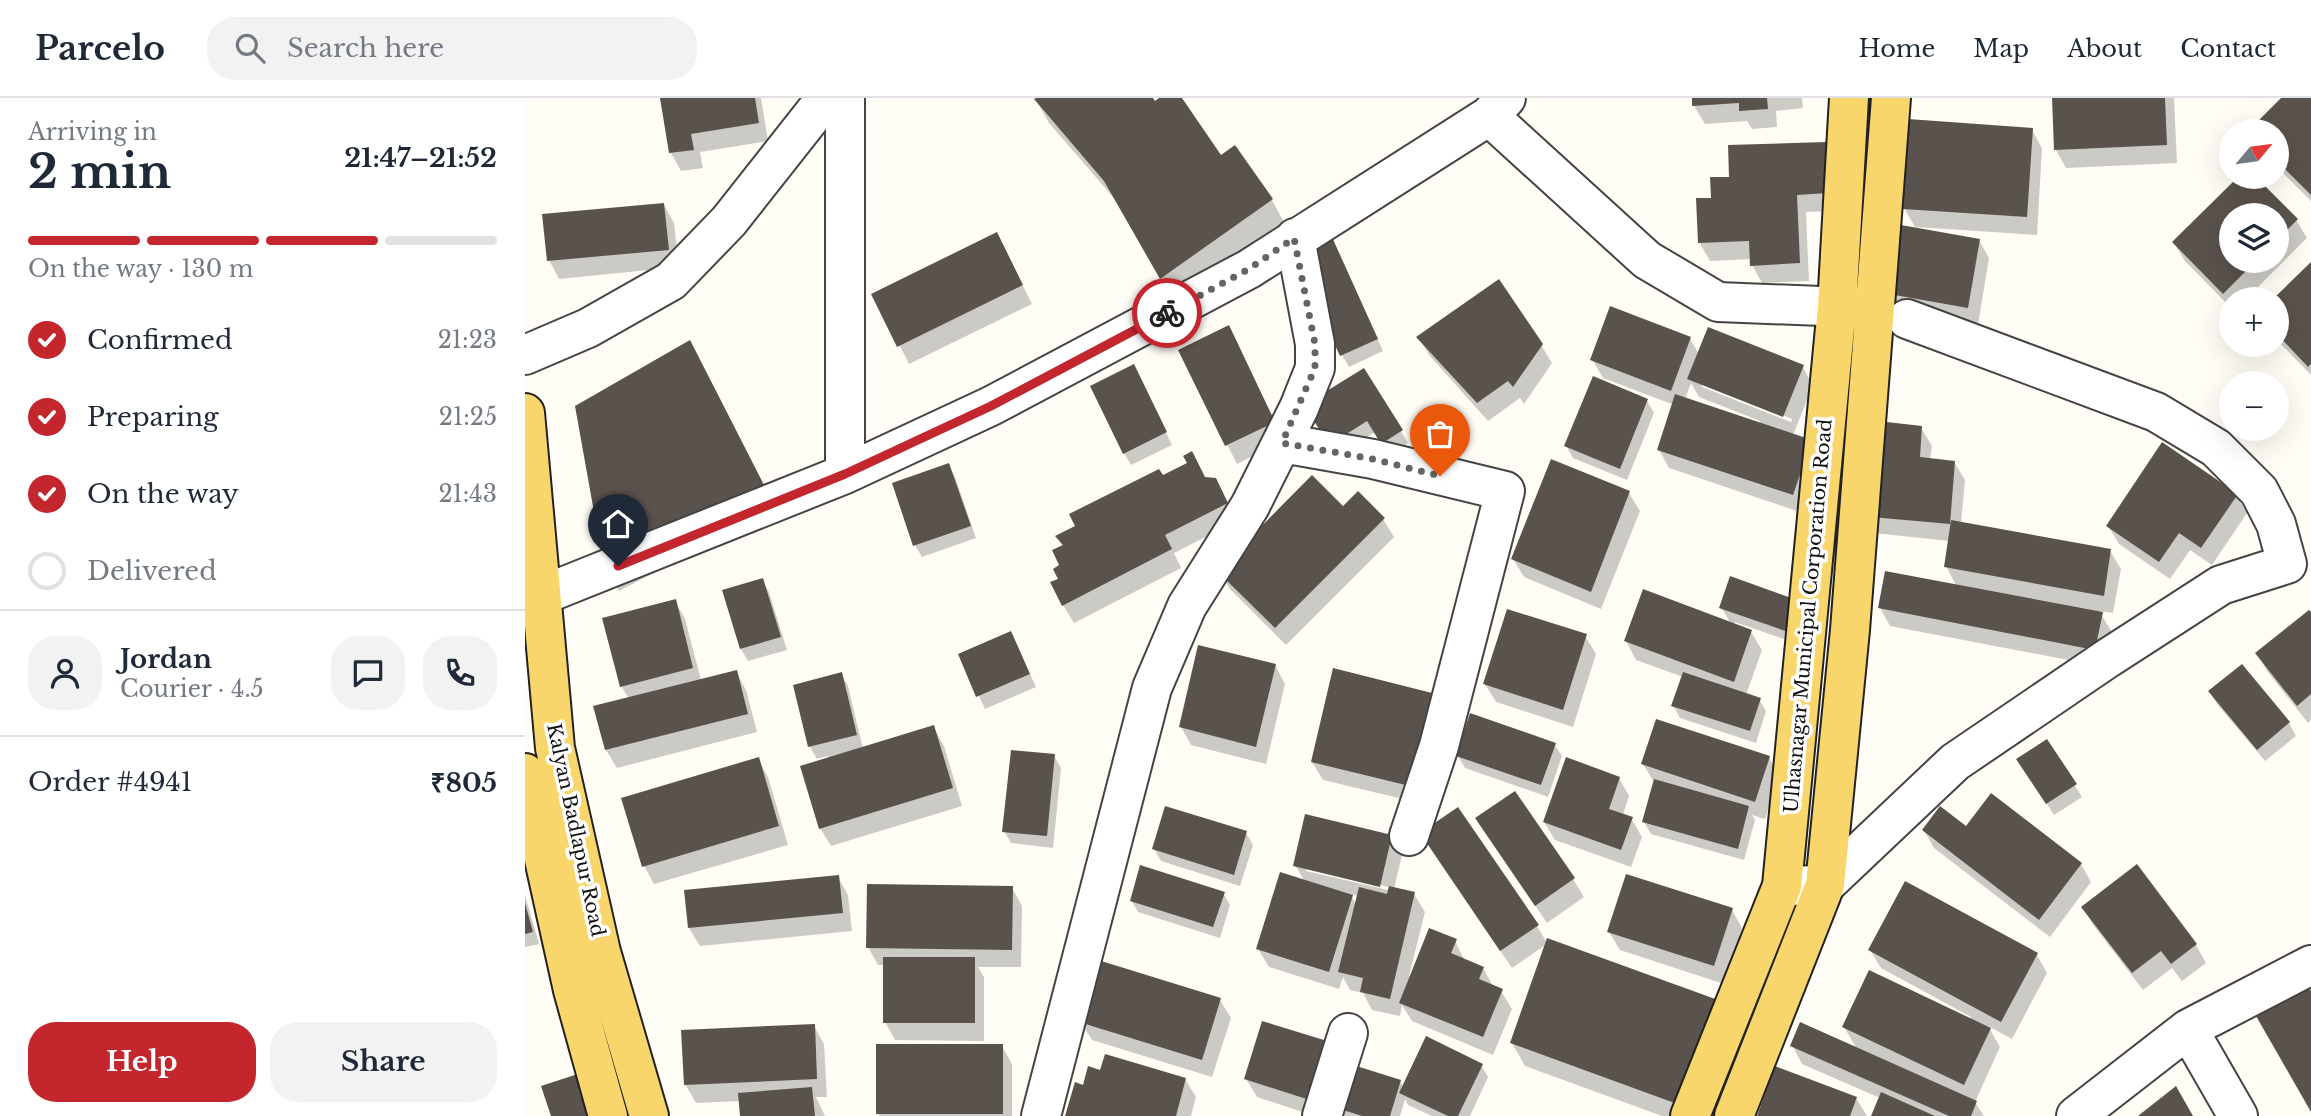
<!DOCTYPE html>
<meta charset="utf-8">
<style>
body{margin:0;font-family:"Libre Baskerville",serif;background:#f2f2f3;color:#1f2937;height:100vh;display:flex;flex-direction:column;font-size:26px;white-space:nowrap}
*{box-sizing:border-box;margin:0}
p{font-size:23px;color:#747a83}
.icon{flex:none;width:38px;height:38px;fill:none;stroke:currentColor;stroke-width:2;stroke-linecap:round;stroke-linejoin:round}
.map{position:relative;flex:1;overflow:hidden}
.details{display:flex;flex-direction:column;background:#fff;width:525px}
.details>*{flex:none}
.needle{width:46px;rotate:61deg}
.controls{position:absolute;left:1694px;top:21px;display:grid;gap:14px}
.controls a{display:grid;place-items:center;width:70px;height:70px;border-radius:50%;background:#fff;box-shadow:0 7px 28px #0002;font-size:35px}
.pin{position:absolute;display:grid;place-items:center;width:60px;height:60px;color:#fff;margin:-72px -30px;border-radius:50% 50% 50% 0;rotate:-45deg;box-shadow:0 0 7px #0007}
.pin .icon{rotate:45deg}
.courier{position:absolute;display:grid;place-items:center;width:70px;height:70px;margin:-35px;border:5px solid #c4262e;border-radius:50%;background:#fff;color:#222;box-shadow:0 2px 9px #0007}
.summary em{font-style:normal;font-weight:700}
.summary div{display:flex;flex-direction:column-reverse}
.summary{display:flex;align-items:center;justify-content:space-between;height:119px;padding:0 28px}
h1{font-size:46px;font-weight:700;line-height:52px}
.bar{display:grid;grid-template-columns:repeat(4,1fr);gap:10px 7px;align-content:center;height:84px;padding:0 28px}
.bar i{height:9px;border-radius:5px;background:#e0e1e3}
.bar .selected{background:#c4262e}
.bar p{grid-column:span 4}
.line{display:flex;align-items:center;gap:18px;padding:0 28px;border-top:2px solid #e0e1e3}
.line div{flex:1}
.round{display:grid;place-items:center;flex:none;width:74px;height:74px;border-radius:28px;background:#f2f2f3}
ol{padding:0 28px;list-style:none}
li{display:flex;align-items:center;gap:21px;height:77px}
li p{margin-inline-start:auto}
li .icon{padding:7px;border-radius:50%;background:#c4262e;color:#fff;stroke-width:4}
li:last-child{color:#747a83}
li i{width:38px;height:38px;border:4px solid #e0e1e3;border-radius:50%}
.primary-button{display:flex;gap:14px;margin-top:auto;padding:14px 28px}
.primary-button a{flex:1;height:80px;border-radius:28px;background:#c4262e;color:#fff;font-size:28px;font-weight:700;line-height:80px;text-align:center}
.primary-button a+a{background:#f2f2f3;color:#1f2937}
header{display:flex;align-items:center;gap:42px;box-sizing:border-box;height:98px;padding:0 35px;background:#fff;border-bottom:2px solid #e0e1e3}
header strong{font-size:33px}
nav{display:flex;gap:38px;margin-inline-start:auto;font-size:24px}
.search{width:490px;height:63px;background:#f2f2f3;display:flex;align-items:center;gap:18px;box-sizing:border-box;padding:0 24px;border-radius:28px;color:#747a83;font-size:26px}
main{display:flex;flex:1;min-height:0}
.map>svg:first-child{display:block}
.shadow{fill:#0003;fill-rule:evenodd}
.building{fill:#5a524d}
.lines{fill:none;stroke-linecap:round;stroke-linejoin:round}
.minor-casing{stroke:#444;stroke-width:42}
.major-casing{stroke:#222;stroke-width:42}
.minor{stroke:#fff;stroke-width:38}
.major{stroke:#f9d66b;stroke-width:38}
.done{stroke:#646461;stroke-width:7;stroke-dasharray:0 12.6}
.route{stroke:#c4262e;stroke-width:9}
.labels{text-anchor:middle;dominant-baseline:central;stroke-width:7;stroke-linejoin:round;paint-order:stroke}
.street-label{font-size:19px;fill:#111;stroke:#fff}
</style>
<header>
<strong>Parcelo</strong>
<div class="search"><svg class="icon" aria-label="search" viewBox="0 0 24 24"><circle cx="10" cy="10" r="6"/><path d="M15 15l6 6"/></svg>Search here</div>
<nav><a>Home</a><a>Map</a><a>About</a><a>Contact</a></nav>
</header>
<main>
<section class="details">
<div class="summary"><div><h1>2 min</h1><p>Arriving in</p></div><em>21:47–21:52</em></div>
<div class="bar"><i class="selected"></i><i class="selected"></i><i class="selected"></i><i></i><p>On the way · 130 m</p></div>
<ol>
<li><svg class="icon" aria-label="check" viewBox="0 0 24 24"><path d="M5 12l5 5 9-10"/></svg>Confirmed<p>21:23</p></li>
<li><svg class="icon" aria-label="check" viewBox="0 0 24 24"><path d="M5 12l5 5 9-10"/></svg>Preparing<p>21:25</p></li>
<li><svg class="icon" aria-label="check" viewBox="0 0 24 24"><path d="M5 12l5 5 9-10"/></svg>On the way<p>21:43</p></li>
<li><i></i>Delivered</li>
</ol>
<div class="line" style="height:126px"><a class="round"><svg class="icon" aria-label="person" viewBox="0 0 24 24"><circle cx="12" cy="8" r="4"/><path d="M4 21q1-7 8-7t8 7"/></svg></a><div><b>Jordan</b><p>Courier · 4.5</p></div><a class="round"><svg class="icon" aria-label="chat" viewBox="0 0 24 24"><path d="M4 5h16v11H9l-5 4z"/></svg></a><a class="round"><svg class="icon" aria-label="phone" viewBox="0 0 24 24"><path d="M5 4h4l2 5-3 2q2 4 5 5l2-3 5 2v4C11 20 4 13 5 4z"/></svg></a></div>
<div class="line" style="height:91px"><div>Order #4941</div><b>₹805</b></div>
<div class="primary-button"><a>Help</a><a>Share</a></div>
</section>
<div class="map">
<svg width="1786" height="1018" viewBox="0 0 1786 1018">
<rect width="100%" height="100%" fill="#fffdf5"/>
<path class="shadow" d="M137,0H236L243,43L175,54L178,70L156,73L146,55Z
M514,0H626L630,5L637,0H655L696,59L709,50L747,102L760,126L650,203L594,106L524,25L511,2Z
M1168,0H1277L1278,10L1251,13L1252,29L1227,31L1222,23L1180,26L1169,8Z
M1528,0H1649L1652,65L1541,70L1531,52Z
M1758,0H1786V103L1752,69V33H1725Z
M1507,32L1517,50L1512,137L1390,129L1379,110Z
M1300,46L1310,64L1312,113L1281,114L1284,183L1237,185L1227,167V161L1185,163L1174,144L1188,101Z
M1715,79H1728L1771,122L1782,140L1721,201H1706V210L1660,163L1649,145ZM1706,117H1752V163H1706Z
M139,107L149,125L154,169L34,181L24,162Z
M1454,142L1464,160L1453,227L1376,214L1366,196Z
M808,143L858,253L824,269L817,257Z
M481,154L507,206L384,266L349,196Z
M1786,167V277L1752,242L1751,201Z
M893,239L1016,247L1027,265L999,306L995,300L963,323L904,257Z
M1165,241L1174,256L1277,268L1288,287L1268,337L1285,343L1278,415L1144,370L1134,352L1149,307L1078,280L1067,261ZM1166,285L1174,299L1235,323L1234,326L1160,301ZM1177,285L1267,321L1266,324L1177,289Z
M713,248L759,342L712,366L655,253Z
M178,268L251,411L94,493L81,469Z
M839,272L883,345L864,357L850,334L812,358Z
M615,281L647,347L606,367L599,355Z
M1122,303L1129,315L1102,382L1048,360L1041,348Z
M1396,330L1407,348L1405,362L1429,364L1440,382L1436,426L1585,453L1596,471L1588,515L1574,513L1587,534L1580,569L1365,528L1355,510L1432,489L1421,468L1425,443L1348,435L1337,417Z
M1027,363L1104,395L1115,413L1076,511L999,479L988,461Z
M423,367L430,379L451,440L397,459L390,447Z
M637,379L700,401L712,423L649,455L656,470L549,525L538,507L535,481L538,449L532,439Z
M1711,397L1722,415L1687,467L1665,452L1645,481L1594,446L1583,428Z
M858,421L869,439L761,547L705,491L694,473Z
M1206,480L1279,548L1210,524L1209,527L1226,534L1237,552L1221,597L1234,601L1241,613L1231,645L1155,620L1148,607L1158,579L1111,562L1101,543L1206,526L1196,509Z
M237,482L244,494L262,552L223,563L216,551L199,494Z
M150,503L160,521L176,582L211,574L221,592L232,634L92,670L81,652L104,601L96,588Z
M1784,514L1786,517V622L1783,625L1742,573L1732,555Z
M486,535L511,589L460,611L435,557Z
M1060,538L1071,556L1048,629L971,604L960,586Z
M750,567L760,586L741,666L666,647L656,629Z
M1717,568L1764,625L1771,638L1740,663L1692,606L1685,594Z
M809,573L899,706L798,682L787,664Z
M316,576L323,588L338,651L408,629L419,648L437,708L306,748L295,730L304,661L303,658L292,661L285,649L270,588Z
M1521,643L1557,699L1529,717L1501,673Z
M1029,646L1037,658L1023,699L940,670L933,658Z
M529,658L536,670L528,750L486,745L479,733Z
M1244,660L1254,678L1240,721L1227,717L1230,722L1219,762L1126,736L1119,724L1129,684L1118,666Z
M233,661L243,679L263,747L129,786L119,768Z
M1094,680L1104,698L1098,717L1106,720L1117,739L1106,769L1030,742L1019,724Z
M952,721L1048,781L1059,799L1022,825Z
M1441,731L1556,766L1566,784L1525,839L1409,750L1399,732Z
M721,735L728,747L715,788L636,763L629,751Z
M866,739L877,757L869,791L889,796L900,814L884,878L886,879L930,843L940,863L958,870L968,888L976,893L987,911L968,957L887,923L877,907L875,918L847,912L838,895L825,892L818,879L814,891L744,869L733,851L780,784L770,767ZM781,769L864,789L863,792L781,773ZM825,796L833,798L831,807Z
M908,754L1012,828L1022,845L1173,1018H1137L1000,968L987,945L1022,846L987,870Z
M1611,769L1671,847L1681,865L1657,883L1647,870L1618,892L1569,828L1558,810Z
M313,779L323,797L327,833L175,848L164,830Z
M487,790L497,808L496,869H453L459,879V943L370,942L360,924V867H353L343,849Z
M698,795L705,807L695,840L613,814L606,802Z
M0,797L14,846L0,849Z
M1207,812L1217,830L1199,886L1095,852L1084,834Z
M1345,852L1512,857L1522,875L1487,941L1463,928L1475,949L1450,1004L1459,1018H1348L1355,1000L1277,966L1267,947L1332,951L1319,929L1444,922L1446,919L1356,870Z
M695,902L706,920L687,979L567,942L556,924Z
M289,928L299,946L302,999H291L300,1018H217L215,1003L171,1005L160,986Z
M477,948L487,966V1018H354L353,1015Z
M810,948L790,1018L732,999L721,981Z
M956,967L963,979L945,1018H907L883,1007L880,1001L875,1018H818L813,1010L875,983L879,990Z
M577,974L660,981L671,999L666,1018H542L559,989Z
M1331,1000L1342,1018H1234Z"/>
<path class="building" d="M135,0H230L234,25L166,36L169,52L144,55Z
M511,0H628L630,3L634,0H657L696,57L710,47L748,101L635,181L579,83L509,1Z
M1167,0H1242L1243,11L1214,13V5L1167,8Z
M1527,0H1640L1642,47L1529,52Z
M1756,0H1786V97L1752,63V33H1723Z
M1383,21L1508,30L1502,119L1378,111Z
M1301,44L1303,95L1272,97L1275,165L1225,168L1224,143L1173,145L1171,100H1186L1185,79H1204L1203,47Z
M1713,79H1731L1773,121L1752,142V117H1706V163H1731L1698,196L1647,144Z
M139,105L144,152L22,163L17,116Z
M1376,127L1455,141L1443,210L1364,196Z
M802,128L853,241L815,258L782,186L786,137Z
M472,134L498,187L372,249L346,196Z
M1786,164V266L1783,269L1752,236V201H1748Z
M974,181L1018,246L988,289L983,283L952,305L891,239Z
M1085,208L1166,239L1146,293L1065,262Z
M704,227L750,324L700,348L653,252Z
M1183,229L1279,267L1258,319L1162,281Z
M165,242L239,387L79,470L50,308Z
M609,266L642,334L598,356L565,288Z
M839,270L878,332L856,346L842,323L804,347L779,307Z
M1068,278L1123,301L1095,371L1039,348Z
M1150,296L1287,342L1268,397L1132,352Z
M1344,322L1397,328L1395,359L1430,363L1425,426L1335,418Z
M1637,344L1713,396L1676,450L1654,435L1634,464L1581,428Z
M667,353L680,379L691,380L703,405L640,437L647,451L537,508L525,484L533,481L528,471L534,467L527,452L538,447L530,438L550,428L544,416L634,371L638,377L662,365L658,358Z
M1026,361L1105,393L1066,494L986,461Z
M424,365L446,428L388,448L367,385Z
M787,377L818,408L833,393L860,420L750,530L692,473Z
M1426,422L1586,451L1579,498L1419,469Z
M1360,473L1578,514L1570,552L1353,510Z
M1205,478L1283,506L1272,537L1194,510Z
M238,480L256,539L215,551L197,492Z
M1118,491L1227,532L1209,584L1099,543Z
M151,501L168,570L95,589L77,520Z
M982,511L1062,536L1038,612L958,586Z
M1784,512L1786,514V596L1772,608L1730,555Z
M486,533L505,576L451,599L433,556Z
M673,547L751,566L731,649L654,629Z
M1717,566L1765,624L1732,652L1683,593Z
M808,570L911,596L889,689L786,664Z
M212,572L223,616L80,652L68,608Z
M317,574L332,637L283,649L268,587Z
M1158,574L1236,600L1225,633L1146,608Z
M945,615L1031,645L1016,687L931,658Z
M1131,621L1245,658L1230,704L1116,666Z
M409,627L428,690L294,731L275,668Z
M1522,641L1552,686L1521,706L1491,661Z
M486,652L530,656L522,738L477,734Z
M234,659L254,728L117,769L96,700Z
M1041,659L1095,679L1084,711L1108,719L1096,752L1018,724Z
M1129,681L1224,708L1213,751L1117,724Z
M990,693L1050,780L1010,808L950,720Z
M1466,695L1557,765L1514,822L1397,732L1415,708L1441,728Z
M640,708L722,733L709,777L627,751Z
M933,709L1014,827L975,853L895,735Z
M780,716L867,737L855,789L768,768Z
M1612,766L1672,846L1646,866L1636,853L1607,875L1556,809Z
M615,767L700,794L688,829L605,803Z
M755,774L828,797L804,874L731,851Z
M1101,776L1208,810L1189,868L1082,834Z
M314,777L318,815L163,830L159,792Z
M1380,783L1513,855L1476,924L1343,852Z
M342,786L488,788L487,852L341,850Z
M864,788L890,794L865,901L835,894L838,880L813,874L834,789L862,796Z
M0,805L8,834L0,836Z
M904,830L932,841L926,855L959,869L954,881L978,891L958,939L874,905Z
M1022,840L1193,902L1155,1007L985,945Z
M358,859H450V925H358Z
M573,862L696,900L677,962L554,924Z
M1344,872L1466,930L1439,987L1317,929Z
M1783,888L1786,893V1014L1731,918Z
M737,923L812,946L794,1005L719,981Z
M1275,924L1452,1003L1446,1018H1424L1265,948Z
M290,926L292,981L159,987L156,932Z
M901,938L958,966L933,1018H923L874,995Z
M351,946H478V1016H351Z
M580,956L661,980L651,1018H540L550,984L558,987L563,968L575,972Z
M825,966L876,982L865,1018H837L812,1010Z
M1250,968L1332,999L1325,1018H1232Z
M59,974L70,1018H26L16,988Z
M1651,988L1668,1018H1613Z
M287,989L290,1018H215L213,995Z
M1356,994L1410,1018H1346Z"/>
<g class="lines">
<g class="minor-casing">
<path id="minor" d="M320,0V376
M964,18L1122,162L1193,204L1346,210
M1382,221L1631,314L1691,350L1734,393L1751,426L1762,466
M0,257L63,230L146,183L204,123L301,0
M757,345L848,361L980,393L914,648L884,738
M0,504L320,376L466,308L724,171L964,18L981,0
M1257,788L1300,787L1430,664L1583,560L1696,487L1762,466
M516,1018L627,590L662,508L725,408L774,310L790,270V246L770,140
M797,1018L823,935
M1551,1018L1663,931
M1713,1018L1663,931L1786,867"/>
</g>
<g class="major-casing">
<path id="major" d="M0,315L30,650L76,854L124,1018
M0,675L48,892L83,1018
M1165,1018L1257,788L1312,209L1324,0
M1209,1018L1300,787L1325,532L1366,0"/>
</g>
<use href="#minor" class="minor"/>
<use href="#major" class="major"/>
</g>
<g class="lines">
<path class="done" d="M642,215L724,171L769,140L790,246V270L757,345L848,361L915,378"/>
<path class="route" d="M93,468L320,376L466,308L642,215"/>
</g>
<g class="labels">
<g class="street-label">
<text transform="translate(1283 518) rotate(-85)">Ulhasnagar Municipal Corporation Road</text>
<text transform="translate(51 732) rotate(78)">Kalyan Badlapur Road</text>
</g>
</g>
</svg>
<div class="controls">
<a><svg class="needle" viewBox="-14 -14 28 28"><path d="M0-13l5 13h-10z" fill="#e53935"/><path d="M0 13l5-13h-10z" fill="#747a83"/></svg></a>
<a><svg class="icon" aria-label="layers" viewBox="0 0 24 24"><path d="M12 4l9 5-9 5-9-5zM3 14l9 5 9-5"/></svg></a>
<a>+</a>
<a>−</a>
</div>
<div class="pin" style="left:915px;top:378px;background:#ea580c"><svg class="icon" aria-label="bag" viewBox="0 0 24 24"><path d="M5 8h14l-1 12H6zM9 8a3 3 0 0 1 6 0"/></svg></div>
<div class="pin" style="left:93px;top:468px;background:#1f2937"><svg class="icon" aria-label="home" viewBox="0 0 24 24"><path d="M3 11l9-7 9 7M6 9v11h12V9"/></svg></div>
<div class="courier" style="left:642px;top:215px"><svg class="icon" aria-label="bike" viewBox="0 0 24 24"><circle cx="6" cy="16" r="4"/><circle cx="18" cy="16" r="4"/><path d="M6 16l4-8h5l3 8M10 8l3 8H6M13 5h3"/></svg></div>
</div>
</main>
